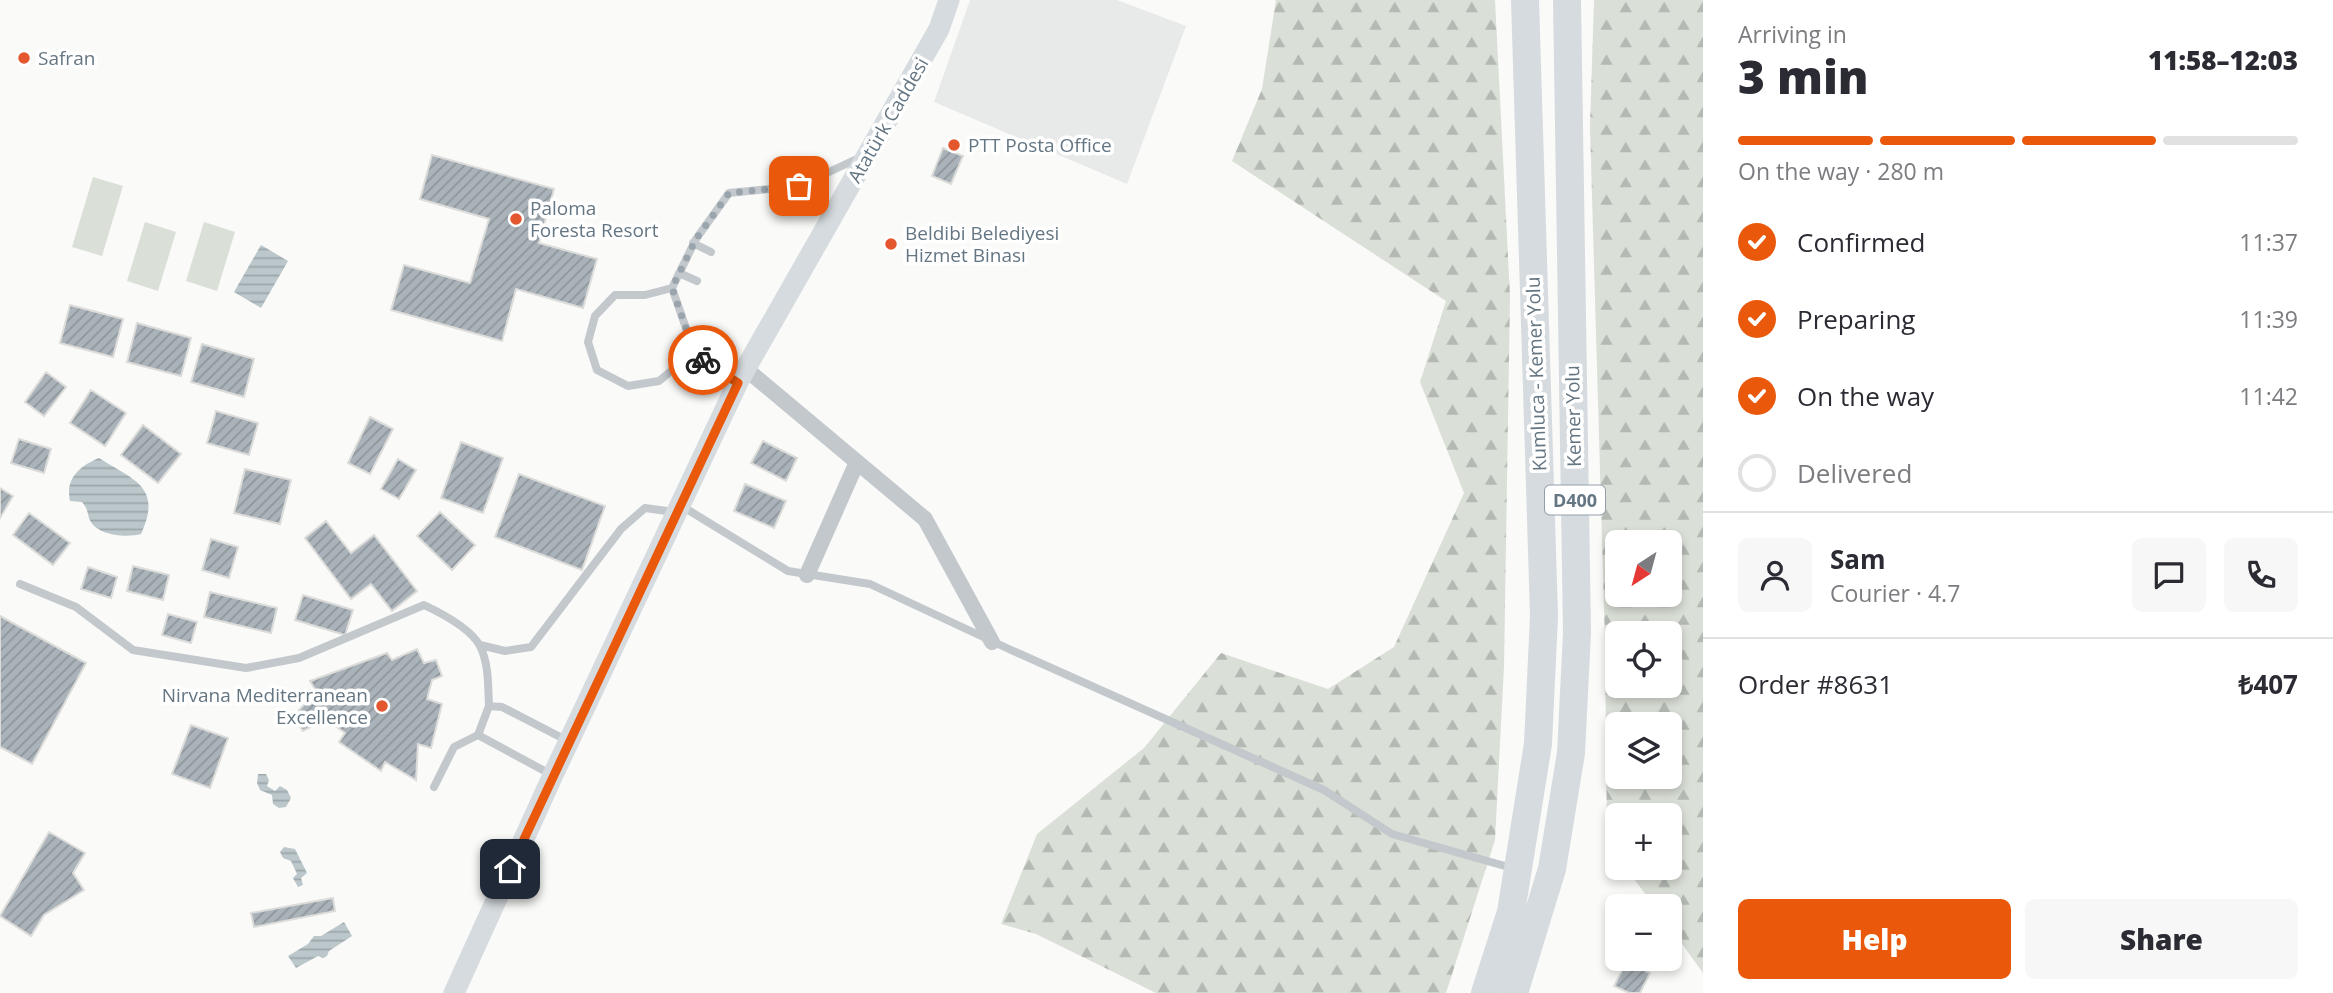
<!DOCTYPE html>
<meta charset="utf-8">
<style>
body{margin:0;font-family:"Open Sans",sans-serif;background:#f7f7f7;color:#2b2b33;height:100vh;display:flex;flex-direction:column;font-size:26px;white-space:nowrap}
*{box-sizing:border-box;margin:0}
p{font-size:23px;color:#7c7c81}
.icon{flex:none;width:38px;height:38px;fill:none;stroke:currentColor;stroke-width:2;stroke-linecap:round;stroke-linejoin:round}
.map{position:relative;flex:1;overflow:hidden}
.panel{display:flex;flex-direction:column;background:#fff;width:630px}
.panel>*{flex:none}
.needle{width:46px;rotate:216deg}
.fabs{position:absolute;left:1605px;top:530px;display:grid;gap:14px}
.fabs a{display:grid;place-items:center;width:77px;height:77px;border-radius:10px;background:#fff;box-shadow:0 4px 10px #0003;font-size:35px}
.pin{position:absolute;display:grid;place-items:center;width:60px;height:60px;color:#fff;margin:-30px;border-radius:14px;box-shadow:0 4px 10px #0006}
.courier{position:absolute;display:grid;place-items:center;width:70px;height:70px;margin:-35px;border:5px solid #ea580c;border-radius:50%;background:#fff;color:#222;box-shadow:0 2px 9px #0007}
.headline em{font-style:normal;font-weight:800}
.headline div{display:flex;flex-direction:column-reverse}
.headline{display:flex;align-items:center;justify-content:space-between;height:119px;padding:0 35px}
h1{font-size:46px;font-weight:800;line-height:52px}
.bar{display:grid;grid-template-columns:repeat(4,1fr);gap:10px 7px;align-content:center;height:84px;padding:0 35px}
.bar i{height:9px;border-radius:5px;background:#e1e1e2}
.bar .selected{background:#ea580c}
.bar p{grid-column:span 4}
.line{display:flex;align-items:center;gap:18px;padding:0 35px;border-top:2px solid #e1e1e2}
.line div{flex:1}
.round{display:grid;place-items:center;flex:none;width:74px;height:74px;border-radius:10px;background:#f7f7f7}
ol{padding:0 35px;list-style:none}
li{display:flex;align-items:center;gap:21px;height:77px}
li p{margin-inline-start:auto}
li .icon{padding:7px;border-radius:50%;background:#ea580c;color:#fff;stroke-width:4}
li:last-child{color:#7c7c81}
li i{width:38px;height:38px;border:4px solid #e1e1e2;border-radius:50%}
.button{display:flex;gap:14px;margin-top:auto;padding:14px 35px}
.button a{flex:1;height:80px;border-radius:10px;background:#ea580c;color:#fff;font-size:28px;font-weight:800;line-height:80px;text-align:center}
.button a+a{background:#f7f7f7;color:#2b2b33}
main{display:flex;flex:1;min-height:0}
.map>svg:first-child{display:block}
.built{fill:#e8e9e9}
.forest{fill:url(#forest-firs);fill-rule:evenodd}
.garden{fill:#dadfd7}
.water{fill:url(#water-rules)}
.building{fill:url(#building-hatch);stroke:#dcdcda;stroke-width:2}
.lines{fill:none;stroke-linecap:round;stroke-linejoin:round}
.lane{stroke:#c3c8cc;stroke-width:8}
.street{stroke:#c3c8cc;stroke-width:16}
.secondary{stroke:#d6dbdf;stroke-width:21}
.highway{stroke:#d6dbdf;stroke-width:28}
.done{stroke:#99a4ac;stroke-width:7;stroke-dasharray:0 12.6}
.route{stroke:#ea580c;stroke-width:9}
.poi-dot{fill:#e4572e;stroke:#fff;stroke-width:2.5}
.labels{text-anchor:middle;dominant-baseline:central;stroke-width:7;stroke-linejoin:round;paint-order:stroke}
.shield{fill:#fff;stroke:#939fa8;stroke-width:2}
.shield-label{font-size:18px;font-weight:bold;fill:#657683}
.poi-label{font-size:19px;fill:#657683;stroke:#fff;text-anchor:start}
.street-label{font-size:19px;fill:#657683;stroke:#fff}
</style>
<main>
<div class="map">
<svg width="1703" height="993" viewBox="0 0 1703 993">
<defs>
<pattern id="forest-firs" width="22" height="20" patternUnits="userSpaceOnUse" patternTransform="scale(1.75)"><rect width="22" height="20" fill="#dadfd7"/><path d="M5 1l3.5 6h-7zM16 11l3.5 6h-7z" fill="#b4b9b4"/></pattern>
<pattern id="water-rules" width="6" height="5" patternUnits="userSpaceOnUse" patternTransform="scale(1.75)"><rect width="6" height="5" fill="#bbc7cb"/><path d="M0 2.5h6" fill="none" stroke="#9ca6aa"/></pattern>
<pattern id="building-hatch" width="6" height="6" patternUnits="userSpaceOnUse" patternTransform="scale(1.75)"><rect width="6" height="6" fill="#aab3b9"/><path d="M-1 1l2-2M0 6l6-6M5 7l2-2" fill="none" stroke="#8e969c"/></pattern>
</defs>
<rect width="100%" height="100%" fill="#fafaf8"/>
<path class="built" d="M970,0H1117L1186,26L1127,184L934,102Z"/>
<path class="forest" d="M1276,0H1495L1510,296L1504,666L1495,840L1446,993H1156L1036,934L1001,924L1037,834L1144,748L1221,653L1328,689L1394,647L1464,493L1420,382L1446,301L1232,161L1262,89Z
M1594,0H1703V973L1670,927V906H1654L1626,868H1670V816H1617V856L1607,842L1605,643L1590,127ZM1617,542H1670V595H1617ZM1617,634H1670V686H1617ZM1670,724V777H1617V724Z"/>
<path class="garden" d="M93,177L123,186L102,256L72,247Z
M145,222L176,232L158,291L127,281Z
M204,222L235,232L217,291L186,281Z"/>
<path class="water" d="M261,245L288,261L261,308L234,292Z
M99,458C133,480 163,486 141,534C127,538 95,536 89,518C87,510 87,508 82,502L70,501C65,478 80,466 99,458Z
M258,774H266L269,780L267,786L275,791L280,786L287,790L291,798L286,807L279,808L273,804L272,795L260,790L257,783Z
M284,847L295,849L307,873L301,878L303,885L298,887L293,878L297,874L291,861L283,858L280,852Z
M344,922L352,936L329,951L327,956L323,958L318,956L296,968L288,956L308,944L314,936H321Z"/>
<path class="building" d="M943,148L963,156L951,184L932,176Z
M432,155L554,189L539,243L597,259L583,308L516,289L502,341L391,310L404,265L470,283L489,219L420,199Z
M70,305L123,319L113,357L60,343Z
M137,323L191,338L181,376L127,362Z
M202,344L254,359L244,397L191,382Z
M46,372L66,387L44,416L25,402Z
M91,390L126,413L105,446L70,423Z
M216,411L258,423L249,455L207,443Z
M370,417L393,429L370,474L348,463Z
M143,425L181,454L158,483L121,455Z
M19,439L51,449L44,473L11,463Z
M763,441L797,458L786,481L751,463Z
M461,442L503,458L483,513L441,498Z
M398,459L416,470L399,499L381,489Z
M245,469L291,480L280,524L234,513Z
M519,474L605,506L582,570L495,537Z
M745,484L786,501L774,528L734,511Z
M0,488L13,496L0,518Z
M440,512L475,545L452,570L417,536Z
M29,513L70,543L53,565L13,535Z
M326,521L351,553L374,535L417,591L392,611L371,584L351,599L305,538Z
M211,539L238,547L229,578L202,570Z
M133,566L169,575L163,600L127,591Z
M88,567L117,577L111,598L81,589Z
M210,592L277,608L271,633L204,617Z
M303,595L353,610L345,635L295,620Z
M168,614L197,622L191,643L162,635Z
M0,616L86,663L32,764L0,747Z
M417,649L424,663L436,660L442,676L432,680L427,699L442,704L431,748L418,744L416,780L385,762L381,771L339,742L345,733L326,719L303,731L293,717L307,701L322,700L310,681L387,653L392,660Z
M191,725L228,738L210,788L172,774Z
M49,832L85,853L73,873L84,890L44,915L31,936L0,916Z
M333,898L335,911L254,927L251,913Z
M1627,961L1650,973L1640,993H1629L1614,986Z"/>
<g class="lines">
<path class="lane" d="M693,243L711,252
M679,273L697,281
M672,288L645,295H615L595,316L588,342L597,370L628,386L659,381L694,352
M736,381L695,354L672,288L696,239L729,193L799,186L861,157
M680,505L788,571L870,584L1011,650L1324,790L1392,834L1512,868
M20,584L76,607L133,650L246,668L299,658L424,605C441,613 471,629 480,646C489,664 488,686 489,706
M480,645L505,651L531,647L621,529L645,508L674,512
M552,775L478,735L489,706L502,707L566,740
M434,787L454,747L478,735"/>
<path class="street" d="M746,369L925,519L992,642
M807,575L857,462"/>
<path class="secondary" d="M454,993L553,775L738,382L939,29L949,0"/>
<path class="highway" d="M1485,993L1511,912L1538,744L1544,616L1525,0
M1514,993L1552,869L1571,753L1577,633L1567,0"/>
</g>
<g class="lines">
<path class="done" d="M703,360L695,354L672,288L696,239L729,193L799,186"/>
<path class="route" d="M510,869L738,383L703,360"/>
</g>
<g class="poi-dot">
<circle cx="24" cy="58" r="7"/>
<circle cx="954" cy="145" r="7"/>
<circle cx="516" cy="219" r="7"/>
<circle cx="891" cy="244" r="7"/>
<circle cx="382" cy="706" r="7"/>
</g>
<g class="labels">
<rect class="shield" x="1545" y="485.5" width="60" height="29" rx="5"/>
<g class="shield-label">
<text x="1575" y="500">D400</text>
</g>
<g class="poi-label">
<text x="38" y="58">Safran</text>
<text x="968" y="145">PTT Posta Office</text>
<text x="530" y="208">Paloma<tspan x="530" dy="22">Foresta Resort</tspan></text>
<text x="905" y="233">Beldibi Belediyesi<tspan x="905" dy="22">Hizmet Binası</tspan></text>
<text x="368" y="695" text-anchor="end">Nirvana Mediterranean<tspan x="368" dy="22">Excellence</tspan></text>
</g>
<g class="street-label">
<text transform="translate(888 120) rotate(-60)">Atatürk Caddesi</text>
<text transform="translate(1536 374) rotate(-92)">Kumluca - Kemer Yolu</text>
<text transform="translate(1573 416) rotate(-91)">Kemer Yolu</text>
</g>
</g>
</svg>
<div class="fabs">
<a><svg class="needle" viewBox="-14 -14 28 28"><path d="M0-13l5 13h-10z" fill="#e53935"/><path d="M0 13l5-13h-10z" fill="#7c7c81"/></svg></a>
<a><svg class="icon" aria-label="locate" viewBox="0 0 24 24"><circle cx="12" cy="12" r="6"/><path d="M12 2v4M12 18v4M2 12h4M18 12h4"/></svg></a>
<a><svg class="icon" aria-label="layers" viewBox="0 0 24 24"><path d="M12 4l9 5-9 5-9-5zM3 14l9 5 9-5"/></svg></a>
<a>+</a>
<a>−</a>
</div>
<div class="pin" style="left:799px;top:186px;background:#ea580c"><svg class="icon" aria-label="bag" viewBox="0 0 24 24"><path d="M5 8h14l-1 12H6zM9 8a3 3 0 0 1 6 0"/></svg></div>
<div class="pin" style="left:510px;top:869px;background:#1f2937"><svg class="icon" aria-label="home" viewBox="0 0 24 24"><path d="M3 11l9-7 9 7M6 9v11h12V9"/></svg></div>
<div class="courier" style="left:703px;top:360px"><svg class="icon" aria-label="bike" viewBox="0 0 24 24"><circle cx="6" cy="16" r="4"/><circle cx="18" cy="16" r="4"/><path d="M6 16l4-8h5l3 8M10 8l3 8H6M13 5h3"/></svg></div>
</div>
<section class="panel">
<div class="headline"><div><h1>3 min</h1><p>Arriving in</p></div><em>11:58–12:03</em></div>
<div class="bar"><i class="selected"></i><i class="selected"></i><i class="selected"></i><i></i><p>On the way · 280 m</p></div>
<ol>
<li><svg class="icon" aria-label="check" viewBox="0 0 24 24"><path d="M5 12l5 5 9-10"/></svg>Confirmed<p>11:37</p></li>
<li><svg class="icon" aria-label="check" viewBox="0 0 24 24"><path d="M5 12l5 5 9-10"/></svg>Preparing<p>11:39</p></li>
<li><svg class="icon" aria-label="check" viewBox="0 0 24 24"><path d="M5 12l5 5 9-10"/></svg>On the way<p>11:42</p></li>
<li><i></i>Delivered</li>
</ol>
<div class="line" style="height:126px"><a class="round"><svg class="icon" aria-label="person" viewBox="0 0 24 24"><circle cx="12" cy="8" r="4"/><path d="M4 21q1-7 8-7t8 7"/></svg></a><div><b>Sam</b><p>Courier · 4.7</p></div><a class="round"><svg class="icon" aria-label="chat" viewBox="0 0 24 24"><path d="M4 5h16v11H9l-5 4z"/></svg></a><a class="round"><svg class="icon" aria-label="phone" viewBox="0 0 24 24"><path d="M5 4h4l2 5-3 2q2 4 5 5l2-3 5 2v4C11 20 4 13 5 4z"/></svg></a></div>
<div class="line" style="height:91px"><div>Order #8631</div><b>₺407</b></div>
<div class="button"><a>Help</a><a>Share</a></div>
</section>
</main>
